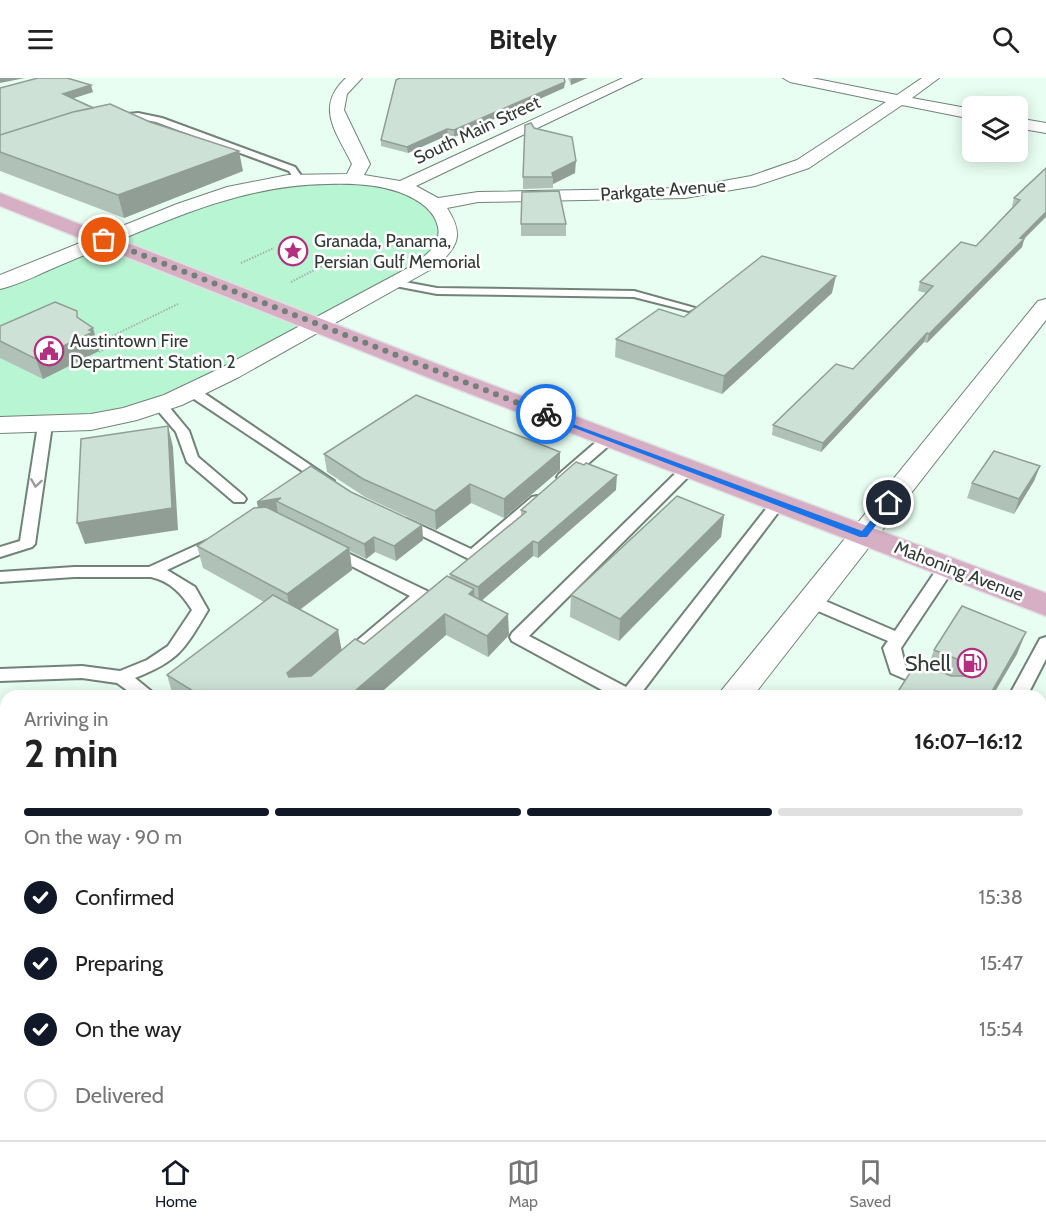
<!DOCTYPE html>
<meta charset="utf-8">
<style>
body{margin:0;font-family:Cabin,sans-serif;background:#f2f2f2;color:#222;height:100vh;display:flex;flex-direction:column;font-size:22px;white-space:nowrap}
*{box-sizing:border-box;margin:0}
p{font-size:20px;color:#767676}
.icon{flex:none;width:33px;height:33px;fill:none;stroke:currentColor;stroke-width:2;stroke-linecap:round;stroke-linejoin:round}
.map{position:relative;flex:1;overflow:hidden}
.drawer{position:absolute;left:0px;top:612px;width:1047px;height:450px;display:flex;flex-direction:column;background:#fff;border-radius:18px 18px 0 0;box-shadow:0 3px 15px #0003}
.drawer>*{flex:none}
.buttons{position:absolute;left:962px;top:18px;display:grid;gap:12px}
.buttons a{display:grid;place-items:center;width:66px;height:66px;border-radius:9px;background:#fff;box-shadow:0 3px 15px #0003;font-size:30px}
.pin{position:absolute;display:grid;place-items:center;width:51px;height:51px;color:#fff;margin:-26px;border:3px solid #fff;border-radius:50%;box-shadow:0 2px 6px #0007}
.courier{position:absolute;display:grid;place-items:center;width:60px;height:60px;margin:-30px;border:4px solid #1a73e8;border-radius:50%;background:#fff;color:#222;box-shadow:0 2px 8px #0007}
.overview em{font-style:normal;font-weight:700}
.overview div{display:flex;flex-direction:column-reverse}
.overview{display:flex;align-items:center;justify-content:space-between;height:102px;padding:0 24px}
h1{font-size:39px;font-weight:700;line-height:45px}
.bar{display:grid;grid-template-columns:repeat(4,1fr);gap:9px 6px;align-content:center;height:72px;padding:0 24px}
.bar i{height:8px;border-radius:4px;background:#e0e0e0}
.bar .active{background:#111827}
.bar p{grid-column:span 4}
ol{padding:0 24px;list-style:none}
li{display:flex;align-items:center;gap:18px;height:66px}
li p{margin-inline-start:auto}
li .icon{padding:6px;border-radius:50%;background:#111827;color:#fff;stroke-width:4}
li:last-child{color:#767676}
li i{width:33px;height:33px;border:3px solid #e0e0e0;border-radius:50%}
header{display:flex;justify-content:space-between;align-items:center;height:78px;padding:0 24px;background:#fff;font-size:27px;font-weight:700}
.menu{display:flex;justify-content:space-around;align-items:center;height:84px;border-top:2px solid #e0e0e0;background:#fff;font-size:16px;color:#767676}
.menu a{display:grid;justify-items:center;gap:3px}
.menu .active{color:#111827}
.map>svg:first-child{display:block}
.green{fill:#b8f5d3}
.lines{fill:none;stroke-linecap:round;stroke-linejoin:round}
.lane-casing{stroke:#718379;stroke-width:4}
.street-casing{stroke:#718379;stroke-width:2}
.primary-casing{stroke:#dee0df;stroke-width:3}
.path{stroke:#a2b2a9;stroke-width:2;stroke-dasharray:1.5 1.5;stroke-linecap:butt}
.lane{fill:#fff;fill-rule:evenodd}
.street{fill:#fff;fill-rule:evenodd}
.primary{fill:#d7afc4;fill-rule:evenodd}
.wall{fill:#b0c2b8}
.shaded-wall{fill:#909e96}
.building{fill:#cde1d6;stroke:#909e96;stroke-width:1.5}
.oneway{stroke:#999d9a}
.route{fill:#1a73e8}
.done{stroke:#737f78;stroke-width:6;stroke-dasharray:0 10.8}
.labels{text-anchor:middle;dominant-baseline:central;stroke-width:5;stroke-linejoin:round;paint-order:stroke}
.far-street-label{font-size:18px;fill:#333b36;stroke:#fff}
.far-poi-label{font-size:18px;fill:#333b36;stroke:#fff;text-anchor:start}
.poi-label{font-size:22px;fill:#333b36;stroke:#fff;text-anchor:end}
</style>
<header><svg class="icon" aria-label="menu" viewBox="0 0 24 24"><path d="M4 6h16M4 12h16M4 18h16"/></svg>Bitely<svg class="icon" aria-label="search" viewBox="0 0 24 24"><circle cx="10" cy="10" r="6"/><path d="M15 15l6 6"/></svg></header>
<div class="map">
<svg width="1046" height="1062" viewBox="0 0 1046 1062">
<rect width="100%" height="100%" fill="#e9fef2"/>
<path class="green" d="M328,101L402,109L446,142L439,176L148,331L0,347V205L198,124Z"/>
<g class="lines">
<g class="lane-casing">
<path id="lane" d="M138,35L162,40L295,89L304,102L296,104L289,93L156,44C145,41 113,41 108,38Z
M394,202L437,210L634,213L695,230L689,233L634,219L437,216L390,207V203Z
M193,310L198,311L334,403L327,407L322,406L188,317V311Z
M160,323L165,324L189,353L198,379L244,418L246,421L244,424H234L187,384L176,354L153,327Z
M45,343L52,347L35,466L32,469L0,479V469L20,463L38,347Z
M608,357L615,361L613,364L569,402H559L557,399L559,396L603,358Z
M688,387L695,391L693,394L529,558L626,609L773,422H783L785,425L783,428L639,618H613L512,563L510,559L512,555L683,388Z
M537,418L544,422L542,425L479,481L473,483L394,444L397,441H407L471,471L532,419Z
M217,458L222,460L225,463L222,466L167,492L195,509L208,532C184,572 180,582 135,600L157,618H135L117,605L82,600L0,603V591L82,588L120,593L147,582L168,568L192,532C182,516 170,503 151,499H74L0,504V494L74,489H149Z
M333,468L427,513L429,517L352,585H340L337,581L340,577L410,518L328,476L325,473Z
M947,484L955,489L901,570L905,587L967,613L970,618H944L891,595L883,570L888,563L804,527L802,523L804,519H816L895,553L941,485Z
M1046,559V581L1027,618H1009L1040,561Z"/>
</g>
<g class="street-casing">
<path id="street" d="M346,0H362L347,16L344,32L370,86L364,97L400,103L623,0H642L416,108L438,120L478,114L685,110L751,98L797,82L886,24L790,4L783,0H812L897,17L922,0H939L912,20L972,31V41L902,27L809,90L755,108L685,120L478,124L447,130C464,156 459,169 435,189L239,299L182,327L137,342L91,352L0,355V339L91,336L123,330L164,317L223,289L408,190C422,180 442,169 438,149C434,130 415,120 399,114C376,106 351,105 327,106C233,107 149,151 63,186C43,194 22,206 0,211V197L177,126L227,109L288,97L347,96L352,86C337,55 314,29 346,0Z
M1017,40L1046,45V55L1017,50Z
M1046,221V242L753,618H717L1038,223Z
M356,1056H407L405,1062H354Z"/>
</g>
<g class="primary-casing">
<path id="primary" d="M0,115L460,295L1046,515V538L442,305L0,128Z"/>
</g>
<path class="path" d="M241,185L274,170
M291,204L322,188
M104,262L178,226
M99,274L115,265L106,261"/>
<use href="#lane" class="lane"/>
<use href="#street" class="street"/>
<use href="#primary" class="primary"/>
</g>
<path class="wall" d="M568,0H587L571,7Z
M565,4L564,10L454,59L448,57L408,75L381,68V62Z
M0,10L93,14L73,20L243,93L124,140L0,93Z
M534,50L575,95L553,106V110L523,111V99Z
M1046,90L1022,169L927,265L924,264L821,374L772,357L773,347L853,291L926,215L918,213L920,204L976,168L1013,129L1012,128L1014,120Z
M521,146H566V158H521Z
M832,215L722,316L615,279L616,261L684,239Z
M79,241L93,250L99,273L43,301L0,280V248Z
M324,376L560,392L504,440L471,425L436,452L365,419L327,394Z
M1040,388L1034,403L1014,436L967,420L972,405Z
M616,412L538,480L533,478L482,522L509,557L488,579L446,557L377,618H173L167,597L264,524L203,490L197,468L258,430L257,424L351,414L422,447L423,462L396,483L375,474L366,481L350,473L352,492L300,532L341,573L364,566L450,500V496L521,438V432Z
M724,437L721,459L619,563L570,539L571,517Z
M934,572L1017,576L994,616L928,588Z
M1041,636L1046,638V712L1041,710Z
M0,669L6,670V684H2L0,679Z
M1046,733V748L1041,746Z"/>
<path class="shaded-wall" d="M0,0H25L0,5Z
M573,0H587L571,7V1Z
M565,4L564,10L454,59V52Z
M91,7L93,14L65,23L63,16Z
M447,51L448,57L408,75L407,69Z
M239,73L243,93L124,140L118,117Z
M576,83L575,95L553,106V99L552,95Z
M1046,134V139L1024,161L1022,169L927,265L929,256L1020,160Z
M836,198L832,215L722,316L724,298Z
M93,250L99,273L43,301L36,281Z
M927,255L924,264L821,374L823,365Z
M168,348L173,369L178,452L85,466L77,445Z
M560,374V392L504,440V421Z
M1040,388L1034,403L1014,436L1019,421Z
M617,397L616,412L538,480V465Z
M470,406L471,425L436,452L435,433Z
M281,420L276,423L278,436L260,438L257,424Z
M724,437L721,459L619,563L620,541Z
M422,447L423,462L396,483L394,468Z
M374,459L375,474L366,481L364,466Z
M533,463V478L479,525L478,509Z
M349,470L352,492L291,538L287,516Z
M474,511L475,532L469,516Z
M445,536L446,557L377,618H349Z
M508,536L509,557L488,579L487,558Z
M338,552L342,574L292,616L287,595Z
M1026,554L1017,576L992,618H990Z
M694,1056H698L695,1062H690Z"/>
<path class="building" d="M38,0H67L91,7L63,16L93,30L73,34L0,57V10Z
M400,0H564L565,4L454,52L447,51L407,69L381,62L396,2Z
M110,26L150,44L239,73L118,117L0,74V57L73,34Z
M531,45L534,50L572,59L576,83L552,95L553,99H523L525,47Z
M1046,90V134L1020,160L1024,161L929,256L927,255L823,365L773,347L836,286L853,291L933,208L920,204L961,164L976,168L1020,122L1014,120Z
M559,113L566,146H521L522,114Z
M762,178L836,198L724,298L616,261L659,231L684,239Z
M55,224L77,233V239L93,250L89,252L93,254L36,281L0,263V248Z
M416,317L560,374L504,421L470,406L435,433L363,401L324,376Z
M168,348L172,430L77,445L81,361Z
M994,373L1040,388L1019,421L972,405Z
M576,384L584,387L586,385L617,397L538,465L533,463L478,509L450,496L526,434L521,432Z
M311,388L351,414L422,447L394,468L374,459L364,466L276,423L281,420L257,424Z
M677,418L724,437L620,541L571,517Z
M266,429L349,470L287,516L197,468L254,430Z
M447,498L474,511L469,516L508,536L487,558L445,536L349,618H201L167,597L273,517L338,552L287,595L289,599L311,598L355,561L364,566Z
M962,528L1026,554L991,615L999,618H895L917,584L951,598H980L977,589L934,572Z
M1041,636L1046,638V685L1041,683Z
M6,652V670L0,669V661Z
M75,1056H152L156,1059L154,1062H69Z
M592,1056H694L690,1062H588Z"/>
<defs><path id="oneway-chevron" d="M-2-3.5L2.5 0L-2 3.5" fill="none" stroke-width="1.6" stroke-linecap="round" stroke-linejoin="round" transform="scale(1.5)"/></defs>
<use class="oneway" href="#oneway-chevron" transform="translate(36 405) rotate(99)"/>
<path class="route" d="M543,335L862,453L886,423L893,425L867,459H860L543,338Z"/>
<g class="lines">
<path class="done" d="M104,162L546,336"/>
</g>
<defs>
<g id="sight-ring" transform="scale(1.5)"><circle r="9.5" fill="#fff" stroke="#b1317e" stroke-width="1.5"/><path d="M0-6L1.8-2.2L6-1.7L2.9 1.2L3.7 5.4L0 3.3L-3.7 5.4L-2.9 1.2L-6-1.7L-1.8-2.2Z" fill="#b1317e"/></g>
<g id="civic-ring" transform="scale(1.5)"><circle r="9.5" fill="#fff" stroke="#b1317e" stroke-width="1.5"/><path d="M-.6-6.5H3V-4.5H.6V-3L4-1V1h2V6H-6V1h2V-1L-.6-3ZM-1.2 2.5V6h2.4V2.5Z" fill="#b1317e"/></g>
<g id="fuel-ring" transform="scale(1.5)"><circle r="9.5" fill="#fff" stroke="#b1317e" stroke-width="1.5"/><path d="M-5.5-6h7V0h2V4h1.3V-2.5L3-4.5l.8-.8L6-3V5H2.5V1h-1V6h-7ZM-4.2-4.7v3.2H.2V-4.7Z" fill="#b1317e"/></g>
</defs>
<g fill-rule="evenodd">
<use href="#sight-ring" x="293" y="173"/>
<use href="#civic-ring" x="49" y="273"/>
<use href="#fuel-ring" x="972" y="585"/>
</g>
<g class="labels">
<g class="far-street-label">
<text transform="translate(477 52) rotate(-25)">South Main Street</text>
<text transform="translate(663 112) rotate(-4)">Parkgate Avenue</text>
<text transform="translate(959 493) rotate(21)">Mahoning Avenue</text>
</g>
<g class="far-poi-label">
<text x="314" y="163">Granada, Panama,<tspan x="314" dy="21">Persian Gulf Memorial</tspan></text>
<text x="70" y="263">Austintown Fire<tspan x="70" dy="21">Department Station 2</tspan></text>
</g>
<g class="poi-label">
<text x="951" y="585">Shell</text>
</g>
</g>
</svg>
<div class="buttons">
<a><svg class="icon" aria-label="layers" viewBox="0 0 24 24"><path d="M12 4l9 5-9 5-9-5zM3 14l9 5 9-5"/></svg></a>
</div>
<div class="pin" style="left:104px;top:162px;background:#ea580c"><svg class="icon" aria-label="bag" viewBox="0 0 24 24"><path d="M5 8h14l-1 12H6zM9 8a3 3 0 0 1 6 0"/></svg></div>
<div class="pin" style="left:889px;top:425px;background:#1f2937"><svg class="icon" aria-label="home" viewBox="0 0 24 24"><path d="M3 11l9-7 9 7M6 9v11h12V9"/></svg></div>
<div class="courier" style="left:546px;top:336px"><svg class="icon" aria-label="bike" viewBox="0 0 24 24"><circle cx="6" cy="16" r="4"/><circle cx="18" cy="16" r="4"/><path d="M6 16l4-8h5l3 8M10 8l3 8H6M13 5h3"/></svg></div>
<section class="drawer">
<div class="overview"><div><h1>2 min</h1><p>Arriving in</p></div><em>16:07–16:12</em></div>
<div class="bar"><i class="active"></i><i class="active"></i><i class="active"></i><i></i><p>On the way · 90 m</p></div>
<ol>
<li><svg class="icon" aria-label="check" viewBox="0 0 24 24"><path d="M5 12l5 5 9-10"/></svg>Confirmed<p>15:38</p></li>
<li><svg class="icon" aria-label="check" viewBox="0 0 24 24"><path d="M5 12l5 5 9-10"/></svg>Preparing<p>15:47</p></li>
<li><svg class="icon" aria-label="check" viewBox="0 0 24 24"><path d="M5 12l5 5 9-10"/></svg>On the way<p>15:54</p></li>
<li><i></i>Delivered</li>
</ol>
</section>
</div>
<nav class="menu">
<a class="active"><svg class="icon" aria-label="home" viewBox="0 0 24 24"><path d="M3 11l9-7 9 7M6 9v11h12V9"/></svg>Home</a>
<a><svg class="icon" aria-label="map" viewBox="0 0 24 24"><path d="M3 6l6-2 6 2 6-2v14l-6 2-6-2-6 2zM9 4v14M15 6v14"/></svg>Map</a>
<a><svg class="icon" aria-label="saved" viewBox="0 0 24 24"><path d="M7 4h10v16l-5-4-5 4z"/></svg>Saved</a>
</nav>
